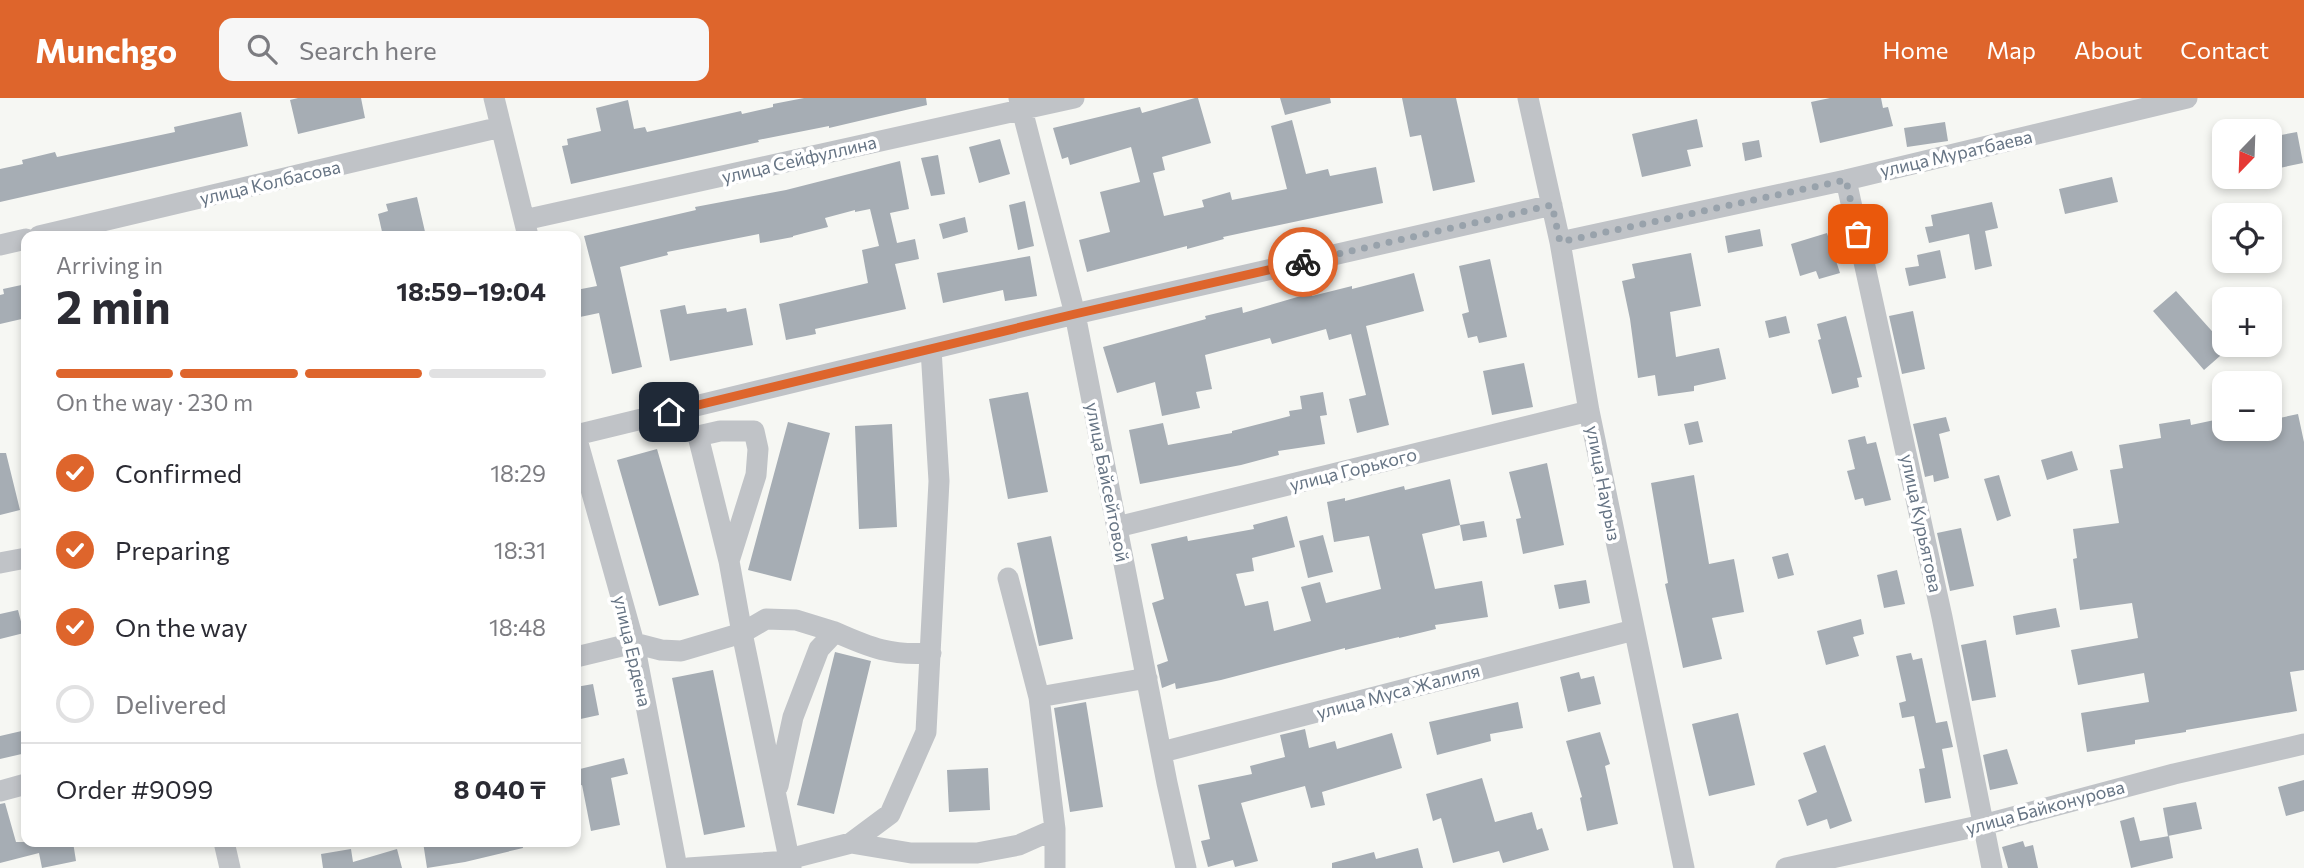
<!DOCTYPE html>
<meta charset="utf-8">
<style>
body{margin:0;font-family:Commissioner,sans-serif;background:#f7f7f7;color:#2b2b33;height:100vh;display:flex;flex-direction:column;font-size:26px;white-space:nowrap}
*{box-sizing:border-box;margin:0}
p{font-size:23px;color:#7c7c81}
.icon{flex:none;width:38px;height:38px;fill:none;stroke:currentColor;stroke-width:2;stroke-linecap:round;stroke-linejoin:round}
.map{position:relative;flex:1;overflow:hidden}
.side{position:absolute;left:21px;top:133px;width:560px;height:616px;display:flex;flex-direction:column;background:#fff;border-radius:14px;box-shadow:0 4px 10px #0003}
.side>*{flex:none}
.needle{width:46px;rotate:203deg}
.controls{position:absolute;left:2212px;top:21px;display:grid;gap:14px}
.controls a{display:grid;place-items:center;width:70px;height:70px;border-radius:14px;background:#fff;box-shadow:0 4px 10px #0003;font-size:35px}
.pin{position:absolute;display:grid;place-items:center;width:60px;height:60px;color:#fff;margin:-30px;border-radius:14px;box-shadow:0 4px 10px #0006}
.courier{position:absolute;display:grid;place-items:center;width:70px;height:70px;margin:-35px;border:5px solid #de652c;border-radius:50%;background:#fff;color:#222;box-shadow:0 2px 9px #0007}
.headline em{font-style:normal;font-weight:700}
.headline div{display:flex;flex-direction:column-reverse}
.headline{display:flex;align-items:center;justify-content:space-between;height:119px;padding:0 35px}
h1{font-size:46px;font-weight:700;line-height:52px}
.bar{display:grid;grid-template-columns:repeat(4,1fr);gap:10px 7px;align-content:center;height:84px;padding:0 35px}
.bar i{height:9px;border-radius:5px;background:#e1e1e2}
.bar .current{background:#de652c}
.bar p{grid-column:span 4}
.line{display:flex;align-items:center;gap:18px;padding:0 35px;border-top:2px solid #e1e1e2}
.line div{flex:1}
ol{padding:0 35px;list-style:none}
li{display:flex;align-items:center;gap:21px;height:77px}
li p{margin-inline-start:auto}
li .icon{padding:7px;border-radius:50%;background:#de652c;color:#fff;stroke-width:4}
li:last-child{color:#7c7c81}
li i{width:38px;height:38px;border:4px solid #e1e1e2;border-radius:50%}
header{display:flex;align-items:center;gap:42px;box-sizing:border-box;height:98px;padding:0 35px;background:#de652c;color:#fff}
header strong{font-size:33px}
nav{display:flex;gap:38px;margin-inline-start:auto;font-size:24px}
.search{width:490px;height:63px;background:#f7f7f7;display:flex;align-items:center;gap:18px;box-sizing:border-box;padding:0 24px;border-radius:14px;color:#7c7c81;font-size:26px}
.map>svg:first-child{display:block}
.building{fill:#a6adb4}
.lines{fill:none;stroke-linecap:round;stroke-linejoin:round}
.minor{stroke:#c0c3c7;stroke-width:21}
.done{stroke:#98a2ab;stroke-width:7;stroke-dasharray:0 12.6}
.route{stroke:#de652c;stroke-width:9}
.labels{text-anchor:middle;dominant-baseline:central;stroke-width:7;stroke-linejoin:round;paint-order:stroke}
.street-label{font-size:18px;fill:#667484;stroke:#fff}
</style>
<header>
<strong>Munchgo</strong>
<div class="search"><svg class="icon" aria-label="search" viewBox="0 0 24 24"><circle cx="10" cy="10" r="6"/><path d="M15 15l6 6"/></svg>Search here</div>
<nav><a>Home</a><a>Map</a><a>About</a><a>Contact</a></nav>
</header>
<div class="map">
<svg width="2304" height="770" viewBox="0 0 2304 770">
<rect width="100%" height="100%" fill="#f6f7f3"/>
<path class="building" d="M298,0H361L365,20L298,36L290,2Z
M804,0H926L927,7L829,30V28L758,42L759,44L571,86L562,48L568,47L567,41L601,33L596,10L628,2L634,31L645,29L647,34L741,13L742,16L773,9V6Z
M1195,0H1198L1211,45L1162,59L1165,72L1153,75L1164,118L1204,109L1202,102L1230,94L1232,102L1287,91L1271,28L1292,22L1306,76L1328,71L1330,78L1376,69L1383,105L1223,139L1224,141L1187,151V148L1087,174L1079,142L1110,134L1100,94L1140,84L1131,49L1070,67L1068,59L1062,61L1053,30L1140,9L1142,15Z
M1280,0H1330L1331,5L1285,17Z
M1402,0H1456L1475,84L1433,93L1421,37L1410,39Z
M1830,0H1881L1883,10L1888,9L1893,28L1820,45L1811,4Z
M241,14L248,48L0,104V71L23,66L22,62L55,54L57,59L175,34L174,29Z
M1697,21L1703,49L1687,52L1691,68L1642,79L1632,36Z
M1945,24L1948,43L1907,49L1904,30Z
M2297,34L2303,65L2270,72V39Z
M1000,41L1010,76L979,85L969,49Z
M1759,42L1762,59L1745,63L1742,45Z
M938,57L945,96L931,98L921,60Z
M900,63L909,111L890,115L897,145L915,141L919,161L895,166L906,211L815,231L816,236L786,242L779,206L868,185L862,152L879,148L870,111L855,114V112L825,120L828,129L793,138V139L760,145L759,136L667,154L668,157L620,169L642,269L612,276L599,215L580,219L576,199V192L597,188L584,138L696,112L695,109L786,92Z
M2112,79L2118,104L2065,116L2059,91Z
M417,99L426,138H383L378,116L388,113L386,106Z
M1025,103L1034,148L1018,152L1009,107Z
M1992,104L1998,130L1985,133L1992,168L1975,172L1969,136L1929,145L1925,129L1933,128L1931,117Z
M965,119L968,134L943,141L939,126Z
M1760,131L1763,148L1728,155L1725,138Z
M1827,135L1840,175L1819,181L1816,173L1800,178L1791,146Z
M1940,152L1946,180L1909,188L1905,170L1919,168L1917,157Z
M1691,155L1701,208L1670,214L1676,259L1719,250L1726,281L1694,288V293L1658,298L1655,277L1638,280L1630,221L1622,183L1635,180L1632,166Z
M1030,158L1037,198L1005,203L1003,192L943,205L937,175Z
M1490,161L1507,239L1479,245L1477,238L1468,240L1462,216L1469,214L1459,168Z
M1414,175L1424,213L1366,228L1389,327L1357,335L1349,301L1366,297L1351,236L1329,242L1326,231L1272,246L1270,240L1205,257L1212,291L1196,294L1200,310L1162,318L1155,284L1117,295L1103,249L1206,221L1205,218L1242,209L1243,215L1311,195L1312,198L1352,188V191Z
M26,186V220L0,226V197L4,196L3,191Z
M2176,193L2228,251L2204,272L2153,213Z
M685,207L687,216L726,210L727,214L746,210L753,247L670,263L660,212Z
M1913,213L1925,271L1902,276L1889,218Z
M1786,218L1790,235L1769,240L1765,223Z
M1846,218L1862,279L1857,280L1859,289L1832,296L1818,242L1821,241L1817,226Z
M1524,265L1533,309L1492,317L1483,273Z
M1028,294L1048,394L1008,401L989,301Z
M1323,294L1327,317L1320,318L1325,346L1278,353L1279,357L1241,367L1140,386L1129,332L1163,325L1168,347L1232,335V333L1290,318L1289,313L1302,311L1300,298Z
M2298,316L2304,344V572L2290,574L2297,613L2186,632V634L2135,642V646L2087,654L2081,615L2149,604L2144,575L2078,587L2071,552L2138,540L2132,505L2080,512L2073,461L2077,460L2073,431L2119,425L2110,372L2123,370L2119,347L2161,340L2159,326L2190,321L2191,327L2224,320V331H2270V322Z
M1946,319L1950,333L1939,336L1949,380L1934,384L1933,377L1925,379L1913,326Z
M1698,323L1703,344L1689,347L1684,326Z
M788,324L830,335L791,483L748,472Z
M892,326L897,429L859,431L855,328Z
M1865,338L1867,346L1876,344L1891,402L1865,408L1863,400L1855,402L1847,373L1855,371L1848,342Z
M657,351L699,497L659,508L617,362Z
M2072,353L2078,372L2047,382L2041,362Z
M0,355H6L20,412L0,417Z
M1547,365L1564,447L1523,456L1516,421L1521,420L1509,374Z
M1694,377L1709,466L1734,461L1744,514L1712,520L1722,561L1683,570L1665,486L1668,485L1651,385Z
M1999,377L2011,418L1997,423L1984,381Z
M1450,381L1460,427L1422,436L1435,491L1482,483L1488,519L1435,527L1436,531L1399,540V539L1345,552V550L1221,582L1176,591L1175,585L1162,590L1157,567L1168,563L1152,505L1164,501L1151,446L1187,438L1188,443L1254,431L1253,427L1287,418L1295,449L1252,460L1254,473L1236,476L1245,508L1268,503L1274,533L1311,523L1301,489L1320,484L1326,505L1381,491L1369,438L1334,444L1327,404L1345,400V403L1404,388L1405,392Z
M1484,423L1487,439L1463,443L1460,427Z
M1961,430L1974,488L1950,493L1937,435Z
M1323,437L1333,474L1308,480L1299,443Z
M1051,438L1073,541L1039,548L1017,445Z
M1788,455L1794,477L1778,481L1772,459Z
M1897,472L1905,506L1884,510L1877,477Z
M1586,482L1590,505L1559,511L1554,487Z
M2056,510L2060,529L2016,537L2013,518Z
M18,512L24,535L0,541V516Z
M1861,521L1864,536L1853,539L1859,558L1826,567L1817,533Z
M1986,542L1996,599L1972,603L1961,547Z
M835,554L871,563L834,716L797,707Z
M1911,555L1913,562L1922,560L1936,625L1947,623L1953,649L1942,651L1951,700L1925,705L1919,671L1925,670L1914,618L1902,620L1899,605L1906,603L1896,558Z
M713,572L745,729L704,737L672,580Z
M1579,574L1581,581L1594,578L1601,606L1568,614L1560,579Z
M593,586L599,617L576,622V589Z
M1086,604L1103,709L1070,714L1054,610Z
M1518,604L1523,630L1490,636L1491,643L1437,657L1429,624Z
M1738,615L1755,687L1709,698L1692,626Z
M1305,631L1309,650L1335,643L1337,651L1392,635L1402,670L1322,694L1325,707L1311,710L1305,688L1241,705L1258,763L1235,769L1233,762L1208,769L1201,743L1210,741L1198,687L1252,676L1250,668L1285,659L1280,637Z
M26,632V655L0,661V638Z
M1600,634L1610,666L1605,668L1618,726L1587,733L1580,700L1582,699L1566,643Z
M1825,647L1852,723L1830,731L1827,721L1807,728L1798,702L1817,694L1803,655Z
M2007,651L2018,686L1990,692L1983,657Z
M624,660L628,676L611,680L620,727L591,733L582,687L576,689V672Z
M988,670L990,712L949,714L947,672Z
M1482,680L1495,724L1532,714L1537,732L1542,730L1549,752L1503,765L1499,753L1453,765L1441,720L1433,723L1426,696Z
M2304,682V713L2286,718L2278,689Z
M2196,704L2202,731L2168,738L2163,710Z
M5,705L16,744H73L76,763L42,770L39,755L0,765V706Z
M2134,719L2140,743L2169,738L2173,760L2131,770L2120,723Z
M2023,743L2025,749L2033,747L2038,770H2008L2002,749Z
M423,744H522L523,750L465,764L427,770Z
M1418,750L1423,770H1332V765L1374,754L1376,761Z
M351,751L353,764L397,751L402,770H323L321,756Z"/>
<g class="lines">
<path class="minor" d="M494,0L528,138
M1019,0L1075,216L1167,685L1186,770
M1528,0L1560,144L1589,313L1684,770
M1846,82L1942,519L1992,770
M524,122L1074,0
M39,138L501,29
M1560,144L1846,82L2187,0
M0,147L26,141
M576,337L1075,216L1552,107
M576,338L634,545L677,770
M1117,429L1589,313
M729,463L756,377L758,351L754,333H720L698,338L729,463L742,535L791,770
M0,465L26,460
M1008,480L1039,599L1055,731V770
M576,559L634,545L661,552L681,553L742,535L766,521L796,522L835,534
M1039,599L1147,580
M1162,654L1634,532
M778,688L793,619L819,551L835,534C871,550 891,558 931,555
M0,693L26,686
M224,744L230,770
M851,745L890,716L926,634L939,383L931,251
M789,761L851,745L911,755H977L1019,747L1055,731
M688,770L789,763
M1786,770L1983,727L2174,676L2304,646"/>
</g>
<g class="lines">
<path class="done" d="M1303,164L1552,107L1560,144L1846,82L1858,136"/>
<path class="route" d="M669,314L1075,216L1303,164"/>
</g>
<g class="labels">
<g class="street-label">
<text transform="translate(1956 55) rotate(-13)">улица Муратбаева</text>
<text transform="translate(799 61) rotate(-13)">улица Сейфуллина</text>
<text transform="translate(270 84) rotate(-13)">улица Колбасова</text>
<text transform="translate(1353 371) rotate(-14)">улица Горького</text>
<text transform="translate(1108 384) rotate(79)">улица Байсейтовой</text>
<text transform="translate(1604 385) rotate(79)">улица Наурыз</text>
<text transform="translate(1922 425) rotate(78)">улица Курьятова</text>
<text transform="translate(633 553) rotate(77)">улица Ердена</text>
<text transform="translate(1398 593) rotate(-15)">улица Муса Жалиля</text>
<text transform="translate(2045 709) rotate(-15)">улица Байконурова</text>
</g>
</g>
</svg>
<div class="controls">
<a><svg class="needle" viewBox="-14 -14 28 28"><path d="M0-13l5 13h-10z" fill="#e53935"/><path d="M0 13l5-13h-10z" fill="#7c7c81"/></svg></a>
<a><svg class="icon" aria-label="locate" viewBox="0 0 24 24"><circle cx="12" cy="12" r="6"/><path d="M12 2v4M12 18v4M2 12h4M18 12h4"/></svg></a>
<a>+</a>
<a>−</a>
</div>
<div class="pin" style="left:1858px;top:136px;background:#ea580c"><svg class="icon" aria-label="bag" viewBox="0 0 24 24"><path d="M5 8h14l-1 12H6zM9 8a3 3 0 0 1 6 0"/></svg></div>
<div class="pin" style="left:669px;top:314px;background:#1f2937"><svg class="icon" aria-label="home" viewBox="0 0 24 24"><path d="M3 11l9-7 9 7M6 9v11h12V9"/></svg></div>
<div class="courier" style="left:1303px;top:164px"><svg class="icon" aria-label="bike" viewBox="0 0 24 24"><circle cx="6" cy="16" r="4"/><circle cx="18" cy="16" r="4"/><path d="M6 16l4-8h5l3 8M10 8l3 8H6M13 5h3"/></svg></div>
<section class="side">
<div class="headline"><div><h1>2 min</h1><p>Arriving in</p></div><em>18:59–19:04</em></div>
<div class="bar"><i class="current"></i><i class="current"></i><i class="current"></i><i></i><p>On the way · 230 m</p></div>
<ol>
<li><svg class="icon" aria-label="check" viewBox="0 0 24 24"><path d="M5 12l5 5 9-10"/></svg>Confirmed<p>18:29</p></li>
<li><svg class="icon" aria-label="check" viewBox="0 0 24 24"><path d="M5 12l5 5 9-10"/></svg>Preparing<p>18:31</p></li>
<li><svg class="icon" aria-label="check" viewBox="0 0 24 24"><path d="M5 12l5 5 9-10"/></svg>On the way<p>18:48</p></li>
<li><i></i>Delivered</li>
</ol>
<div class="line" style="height:91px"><div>Order #9099</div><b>8 040 ₸</b></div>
</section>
</div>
